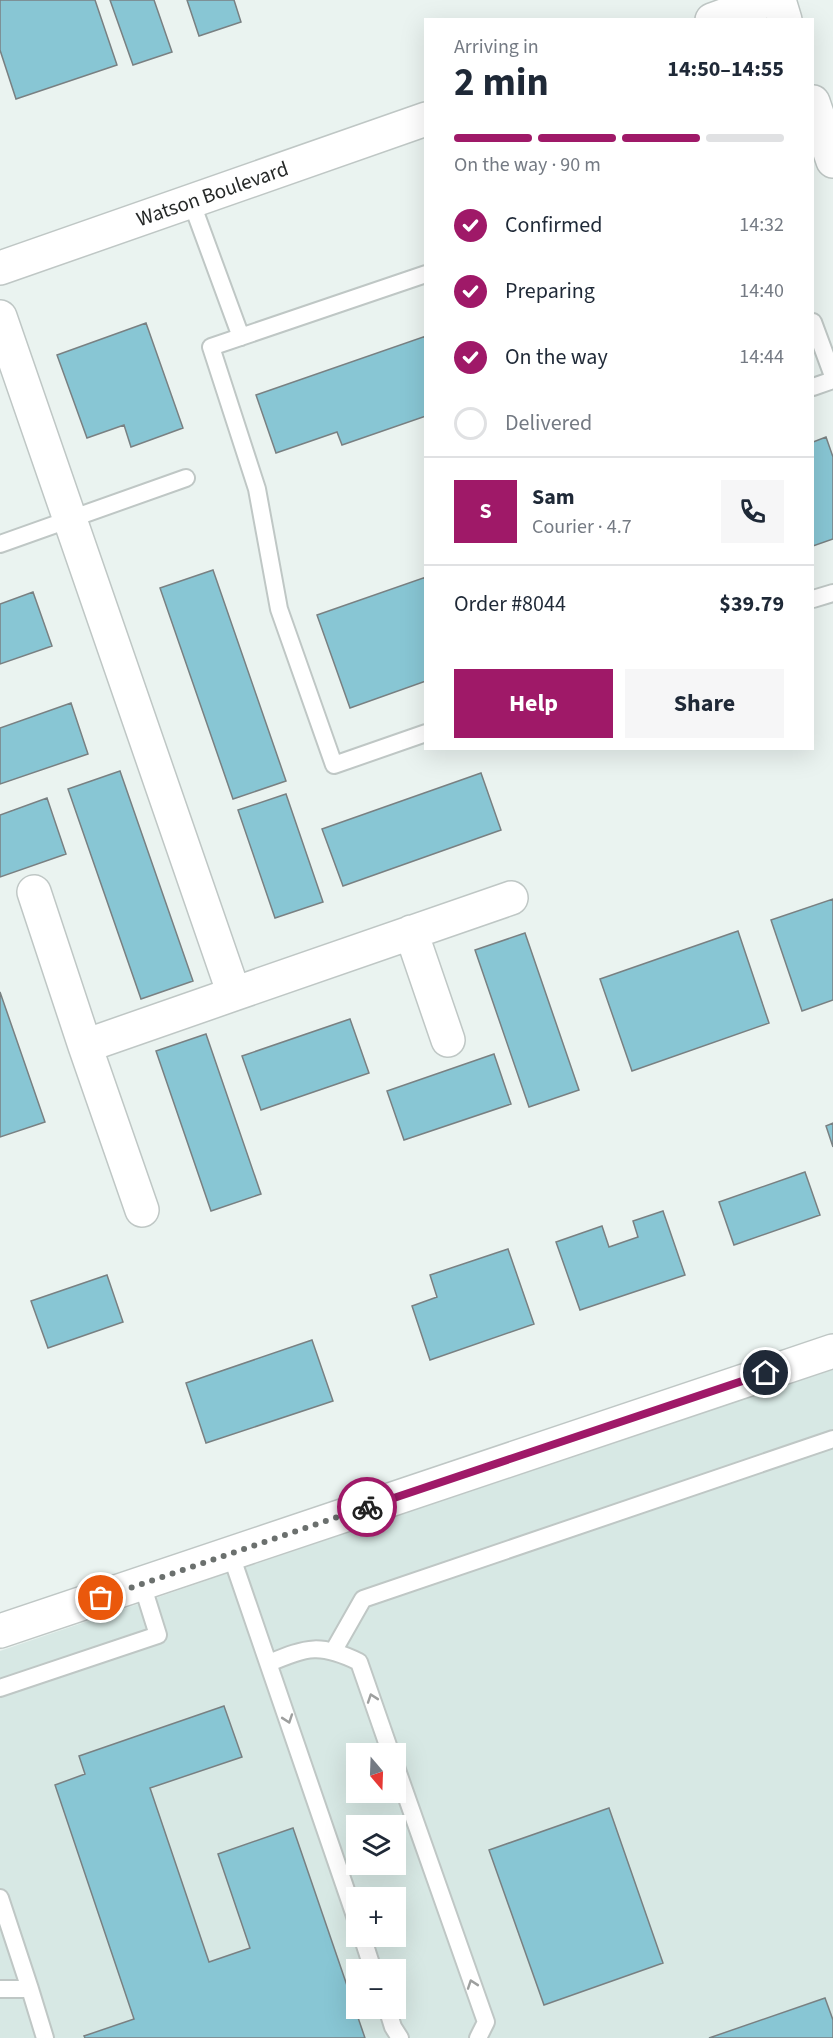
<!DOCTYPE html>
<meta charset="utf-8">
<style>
body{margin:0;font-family:"Source Sans 3",sans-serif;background:#f6f6f7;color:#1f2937;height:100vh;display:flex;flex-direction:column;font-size:22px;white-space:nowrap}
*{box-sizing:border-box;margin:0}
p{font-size:20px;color:#747a83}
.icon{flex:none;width:33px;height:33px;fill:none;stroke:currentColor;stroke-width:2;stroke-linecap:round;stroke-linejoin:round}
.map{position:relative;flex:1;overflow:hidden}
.sheet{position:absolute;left:424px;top:18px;width:390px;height:732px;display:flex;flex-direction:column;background:#fff;border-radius:0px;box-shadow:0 6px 24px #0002}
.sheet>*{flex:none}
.needle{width:39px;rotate:161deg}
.fabs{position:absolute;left:346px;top:1743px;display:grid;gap:12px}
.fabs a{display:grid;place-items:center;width:60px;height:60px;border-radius:0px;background:#fff;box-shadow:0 6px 24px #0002;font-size:30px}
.pin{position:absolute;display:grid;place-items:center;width:51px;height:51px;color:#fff;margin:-26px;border:3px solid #fff;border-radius:50%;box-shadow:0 2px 6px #0007}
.courier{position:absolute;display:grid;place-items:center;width:60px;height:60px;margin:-30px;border:4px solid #9f1968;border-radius:50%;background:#fff;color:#222;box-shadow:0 2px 8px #0007}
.summary em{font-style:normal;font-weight:700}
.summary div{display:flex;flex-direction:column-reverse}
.summary{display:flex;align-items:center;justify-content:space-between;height:102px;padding:0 30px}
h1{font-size:39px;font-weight:700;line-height:45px}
.bar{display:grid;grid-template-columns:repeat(4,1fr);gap:9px 6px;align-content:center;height:72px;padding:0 30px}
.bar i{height:8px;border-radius:4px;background:#e0e1e3}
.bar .active{background:#9f1968}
.bar p{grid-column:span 4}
.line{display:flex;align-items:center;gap:15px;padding:0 30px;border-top:2px solid #e0e1e3}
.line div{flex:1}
.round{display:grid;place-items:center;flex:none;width:63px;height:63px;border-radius:0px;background:#f6f6f7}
ol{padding:0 30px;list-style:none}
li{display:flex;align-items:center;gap:18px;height:66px}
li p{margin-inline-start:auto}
li .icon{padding:6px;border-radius:50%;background:#9f1968;color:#fff;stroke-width:4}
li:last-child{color:#747a83}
li i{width:33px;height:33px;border:3px solid #e0e1e3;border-radius:50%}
.button{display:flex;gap:12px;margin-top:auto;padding:12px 30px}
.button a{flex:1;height:69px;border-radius:0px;background:#9f1968;color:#fff;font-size:24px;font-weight:700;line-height:69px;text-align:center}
.button a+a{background:#f6f6f7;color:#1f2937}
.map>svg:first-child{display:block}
.built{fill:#d7e8e4;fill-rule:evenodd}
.building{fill:#88c6d4;stroke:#798082;stroke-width:1.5}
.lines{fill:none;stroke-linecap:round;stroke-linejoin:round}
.service-casing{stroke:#bfc7c5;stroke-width:20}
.minor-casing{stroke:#bfc7c5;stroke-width:36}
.secondary-casing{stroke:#bfc7c5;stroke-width:36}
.service{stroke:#fff;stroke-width:16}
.minor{stroke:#fff;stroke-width:33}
.secondary{stroke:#fff;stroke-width:33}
.oneway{stroke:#9d9f9e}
.done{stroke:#6b706e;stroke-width:6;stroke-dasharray:0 10.8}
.route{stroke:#9f1968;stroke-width:8}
.labels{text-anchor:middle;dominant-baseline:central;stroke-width:4.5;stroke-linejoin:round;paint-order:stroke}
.street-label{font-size:21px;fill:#262928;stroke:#eaf3f0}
</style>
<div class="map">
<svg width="833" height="2038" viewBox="0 0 833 2038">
<rect width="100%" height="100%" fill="#eaf3f0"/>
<path class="built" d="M833,1367V2038H0V1651ZM357,1754H396V1792H357ZM357,1826H396V1864H357ZM357,1898H396V1936H357ZM357,1970H396V2008H357Z"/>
<path class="building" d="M0,0H95L117,65L16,99L0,50Z
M110,0H154L172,52L133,65Z
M187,0H234L241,22L199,36Z
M146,323L183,428L131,447L124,425L87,438L57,355Z
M426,336V416L342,445L337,432L276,453L256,395Z
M826,437L833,457V539L813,546V442Z
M213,570L286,781L233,799L160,588Z
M426,577V681L350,708L317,615Z
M33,592L52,646L0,664V604Z
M71,703L88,754L0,784V728Z
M120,771L193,981L141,999L68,789Z
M481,773L501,830L343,886L322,829Z
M286,794L323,902L275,918L238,810Z
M47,798L66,854L0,877V815Z
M833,899V1000L802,1011L771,920Z
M738,931L769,1023L632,1071L600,979Z
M525,933L579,1090L529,1107L475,950Z
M0,992L45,1122L0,1137Z
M350,1019L369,1073L261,1110L242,1056Z
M206,1034L261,1194L211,1211L156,1051Z
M494,1054L511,1104L404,1140L387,1091Z
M833,1123V1147L826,1126Z
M805,1172L820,1215L734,1245L719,1202Z
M663,1211L685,1275L580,1310L556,1242L602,1226L609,1247L638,1237L633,1221Z
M508,1249L534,1324L430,1360L412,1306L437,1297L430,1275Z
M107,1275L123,1322L48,1348L31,1301Z
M312,1340L333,1401L206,1443L186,1383Z
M224,1706L242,1757L150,1788L209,1962L250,1948L218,1854L293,1828L365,2038H85L84,2036L134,2019L55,1785L85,1774L79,1756Z
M609,1808L663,1963L544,2005L489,1850Z
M825,1998L833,2020V2038H709Z"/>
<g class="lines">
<g class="service-casing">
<path id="service" d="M191,201L241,337
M426,274L211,347L257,489L279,609L334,765L426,733
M813,322L833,376
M813,387L833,380
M0,544L186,478
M813,599L833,593
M231,1555L357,1922
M334,1650L363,1599L833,1439
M269,1663C308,1647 320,1643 359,1662L391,1754
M0,1688L158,1635L142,1584
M396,1767L486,2022L478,2038
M0,1898L30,1989
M362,1936L373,1970
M0,1989H30L45,2038
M387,2008L393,2027L400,2038"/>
</g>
<g class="minor-casing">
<path id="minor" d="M779,0L785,20
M813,102L833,161
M0,317L234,994L511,898
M34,892L85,1046
M411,932L448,1040
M142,1210L85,1046L234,994
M0,1631L833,1351"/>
</g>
<g class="secondary-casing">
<g id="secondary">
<path d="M712,20L767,0"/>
<path id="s1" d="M0,268L426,119"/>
</g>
</g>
<use href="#service" class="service"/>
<use href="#minor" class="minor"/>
<use href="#secondary" class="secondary"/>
</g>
<defs><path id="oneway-chevron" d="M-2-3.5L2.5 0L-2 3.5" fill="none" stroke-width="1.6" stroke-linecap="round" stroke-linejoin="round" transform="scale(1.5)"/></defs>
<g class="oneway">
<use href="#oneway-chevron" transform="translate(372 1698) rotate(-109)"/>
<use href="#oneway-chevron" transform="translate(288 1719) rotate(71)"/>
<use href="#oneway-chevron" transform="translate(472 1984) rotate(-109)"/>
</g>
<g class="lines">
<path class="done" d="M101,1598L367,1507"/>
<path class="route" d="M367,1507L766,1373"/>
</g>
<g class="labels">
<g class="street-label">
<text stroke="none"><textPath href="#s1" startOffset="225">Watson Boulevard</textPath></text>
</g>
</g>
</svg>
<div class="fabs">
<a><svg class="needle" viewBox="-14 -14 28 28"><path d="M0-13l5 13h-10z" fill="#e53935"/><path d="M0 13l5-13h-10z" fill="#747a83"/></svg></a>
<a><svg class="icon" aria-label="layers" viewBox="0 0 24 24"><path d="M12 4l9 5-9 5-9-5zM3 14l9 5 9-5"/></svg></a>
<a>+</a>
<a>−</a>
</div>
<div class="pin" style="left:101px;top:1598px;background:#ea580c"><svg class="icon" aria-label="bag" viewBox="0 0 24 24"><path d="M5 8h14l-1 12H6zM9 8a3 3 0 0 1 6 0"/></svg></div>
<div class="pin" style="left:766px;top:1373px;background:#1f2937"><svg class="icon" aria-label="home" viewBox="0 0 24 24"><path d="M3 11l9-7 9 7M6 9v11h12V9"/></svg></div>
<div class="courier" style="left:367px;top:1507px"><svg class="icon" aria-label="bike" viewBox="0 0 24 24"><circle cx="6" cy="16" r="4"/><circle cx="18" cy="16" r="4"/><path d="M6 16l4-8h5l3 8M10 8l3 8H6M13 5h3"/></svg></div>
<section class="sheet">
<div class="summary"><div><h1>2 min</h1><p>Arriving in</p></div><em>14:50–14:55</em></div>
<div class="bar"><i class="active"></i><i class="active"></i><i class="active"></i><i></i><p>On the way · 90 m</p></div>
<ol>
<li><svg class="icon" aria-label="check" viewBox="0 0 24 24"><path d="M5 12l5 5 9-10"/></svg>Confirmed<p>14:32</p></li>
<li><svg class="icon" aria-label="check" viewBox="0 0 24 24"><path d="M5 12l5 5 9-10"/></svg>Preparing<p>14:40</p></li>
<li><svg class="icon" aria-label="check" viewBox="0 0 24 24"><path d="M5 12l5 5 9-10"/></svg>On the way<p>14:44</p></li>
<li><i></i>Delivered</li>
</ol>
<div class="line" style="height:108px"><b class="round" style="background:#9f1968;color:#fff">S</b><div><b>Sam</b><p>Courier · 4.7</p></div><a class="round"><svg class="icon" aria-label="phone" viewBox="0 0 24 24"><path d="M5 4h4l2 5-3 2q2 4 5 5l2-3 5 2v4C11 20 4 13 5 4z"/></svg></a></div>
<div class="line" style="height:78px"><div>Order #8044</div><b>$39.79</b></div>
<div class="button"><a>Help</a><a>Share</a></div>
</section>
</div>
